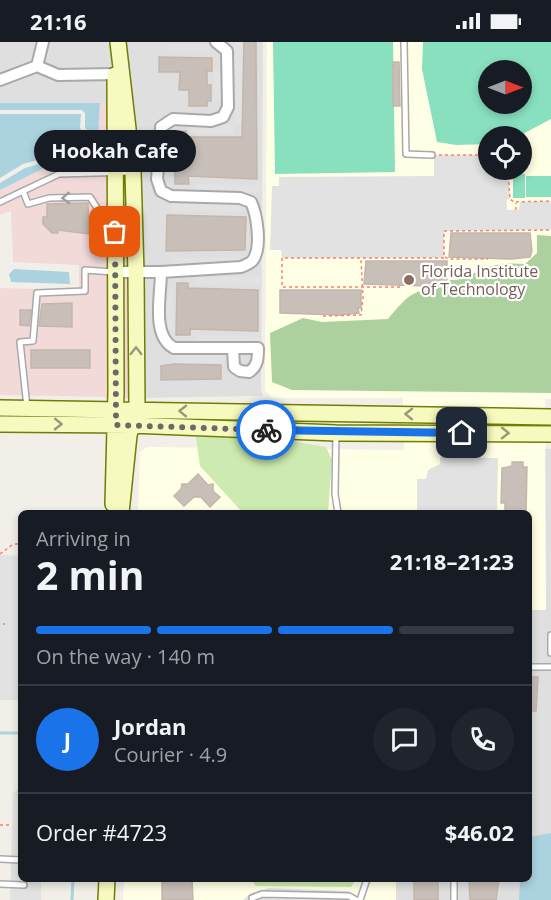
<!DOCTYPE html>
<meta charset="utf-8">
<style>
body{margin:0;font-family:"Open Sans",sans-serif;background:#20242c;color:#f1f3f6;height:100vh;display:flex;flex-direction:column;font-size:22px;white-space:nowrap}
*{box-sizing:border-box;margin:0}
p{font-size:20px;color:#9ea1a6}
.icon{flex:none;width:33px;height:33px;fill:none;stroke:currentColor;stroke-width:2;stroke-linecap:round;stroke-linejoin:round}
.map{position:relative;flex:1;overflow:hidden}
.side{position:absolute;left:18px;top:468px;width:514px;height:372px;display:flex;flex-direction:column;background:#171b24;border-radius:9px;box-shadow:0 3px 9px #0003}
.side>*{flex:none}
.needle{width:39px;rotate:90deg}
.tools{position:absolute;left:478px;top:18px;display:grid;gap:12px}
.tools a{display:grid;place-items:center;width:54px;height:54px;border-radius:50%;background:#171b24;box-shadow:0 3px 9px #0003;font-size:30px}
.pin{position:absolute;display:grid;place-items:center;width:51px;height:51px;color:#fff;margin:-26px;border-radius:12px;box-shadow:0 3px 9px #0006}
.courier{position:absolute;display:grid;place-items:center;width:60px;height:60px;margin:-30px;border:4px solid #1a73e8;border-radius:50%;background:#fff;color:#222;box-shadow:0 2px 8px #0007}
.bubble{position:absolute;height:42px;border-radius:21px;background:#171b24;box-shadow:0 3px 9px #0003;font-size:20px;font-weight:700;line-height:42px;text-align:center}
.headline em{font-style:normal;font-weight:700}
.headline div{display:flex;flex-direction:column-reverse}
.headline{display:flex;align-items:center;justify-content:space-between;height:102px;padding:0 18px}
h1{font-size:39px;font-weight:700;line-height:45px}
.bar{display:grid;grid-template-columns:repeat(4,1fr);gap:9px 6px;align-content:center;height:72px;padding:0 18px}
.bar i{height:8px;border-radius:4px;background:#363941}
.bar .selected{background:#1a73e8}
.bar p{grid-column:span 4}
.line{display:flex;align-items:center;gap:15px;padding:0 18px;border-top:2px solid #363941}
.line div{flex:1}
.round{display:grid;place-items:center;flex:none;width:63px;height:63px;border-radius:32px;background:#20242c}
.status{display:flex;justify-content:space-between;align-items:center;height:42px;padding:0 30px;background:#171b24;direction:ltr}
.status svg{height:16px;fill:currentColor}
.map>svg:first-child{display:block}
.residential{fill:#e0dfdf}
.commercial{fill:#f2dad9}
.education{fill:#ffffe5;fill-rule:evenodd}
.grass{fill:#cdebb0}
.forest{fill:#add19e}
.pitch{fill:#88e0be;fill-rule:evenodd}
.parking{fill:#e2e2e2}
.water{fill:#aad3df}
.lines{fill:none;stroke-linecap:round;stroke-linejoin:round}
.stream{stroke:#aad3df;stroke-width:3}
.building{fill:#c7bfb8;stroke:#c4b6ab;stroke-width:1.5}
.lane-casing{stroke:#a9a9a9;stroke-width:8}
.street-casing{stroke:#a9a9a9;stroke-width:14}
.secondary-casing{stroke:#707d05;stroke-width:18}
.path{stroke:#fa8072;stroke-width:1.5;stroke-dasharray:3 3;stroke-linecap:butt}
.lane{stroke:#fff;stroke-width:5}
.street{stroke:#fff;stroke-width:10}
.secondary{stroke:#f7fabf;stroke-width:15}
.oneway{stroke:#9c9c9c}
.oneway2{stroke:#979978}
.done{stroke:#6b6a68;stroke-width:6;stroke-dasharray:0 10.8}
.route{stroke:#1a73e8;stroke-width:8}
.education-dot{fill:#8d6e63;stroke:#fff;stroke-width:2}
.labels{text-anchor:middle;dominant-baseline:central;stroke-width:4.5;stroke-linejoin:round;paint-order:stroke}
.education-label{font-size:16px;fill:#785e54;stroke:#fff;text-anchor:start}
</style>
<div class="status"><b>21:16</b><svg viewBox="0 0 49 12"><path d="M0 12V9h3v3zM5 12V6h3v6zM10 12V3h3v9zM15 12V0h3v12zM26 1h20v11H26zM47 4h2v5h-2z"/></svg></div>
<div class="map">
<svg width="551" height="858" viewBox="0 0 551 858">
<rect width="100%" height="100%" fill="#f2efe9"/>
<path class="residential" d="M0,0H112L109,61H0Z
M124,0H263L261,347L263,354L142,356Z
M551,407V858H394V837H530V471L404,408Z"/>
<path class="commercial" d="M100,61H109L111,355L0,353V246L79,248V223L13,220L11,169L0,173V148L50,123L68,117L97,114Z
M121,61L128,130L131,356H121Z"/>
<path class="education" d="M267,0H551V357H545L546,568H530V471H138L140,410L147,405L404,408L403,356H272L265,348ZM489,28H522V62H489ZM489,94H522V128H489Z
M124,837H396V858H123Z"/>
<path class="grass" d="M196,395L280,397L326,405L332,418L328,471L242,470L200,424Z
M250,837H356L351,845L256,844Z"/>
<path class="forest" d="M537,193L551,194V351L292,348L272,340L270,291L303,276L322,280L388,277C409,252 412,248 445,245L450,238C469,238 470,231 486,226C498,221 513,221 525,222L537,211Z"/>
<path class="pitch" d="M273,0H393L395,130L275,132Z
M423,0H551V77L519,94H489V102L456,103L437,100L422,27ZM522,28V62H489V28Z
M513,132H525V156H513Z
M526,134H551V155H526Z"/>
<path class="parking" d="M234,0H241L242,82H235Z
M168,3H210V11H168Z
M214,28H224V60H214Z
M233,83L234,92H191V84Z
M165,96H173L172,137H164Z
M434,113H489V128H508L510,157H507V168H519L520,160L551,159V188L444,189V216H282L281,208H270L272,144H279V135L434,134Z
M196,142L261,143V151L196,150Z
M172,161L242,162V170L172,169Z
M172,216H242V224H172Z
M196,235H262V243H196Z
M165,246L174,247L173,288H165Z
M197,293L262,295V304L197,302Z
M172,313H223V321H172Z
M440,415L498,416L497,471H417V437H426L428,428L440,422Z
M0,513L21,514V658H0Z
M21,745V837H41V858H10L13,751Z
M269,846L348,849L363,858H243L251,851Z"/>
<path class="water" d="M0,61H100L97,114L68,117L50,123L0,148V141L25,126L86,109L95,102L85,85V71L82,68H0Z
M0,72H81L80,86L90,101L85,105L23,122L0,136Z
M14,227L69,230L70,242L11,240L9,232Z
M551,791V858H519L520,837H530V795Z"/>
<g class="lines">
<path class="stream" d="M0,691H21
M72,858L73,837"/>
</g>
<path class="building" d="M244,0H256L257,137L188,134L189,142H175V90L186,89V95H242Z
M159,15L212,16V29H207V43H211V59H207V64H189V48H179L180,30H159Z
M393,20H399L400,64H393Z
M88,161L89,192L58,188V191H52L43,182V175H47V162Z
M167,173L246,175L245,208L166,209Z
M451,191H530L532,209L530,215L512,217L449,215Z
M366,219H447V237L445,243L427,244L364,242Z
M177,241H188V246L258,248V289L190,287V293H176Z
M280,248H361V266H358L359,271L340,273L280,271Z
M72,261V285L39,284L42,262Z
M20,268H31L29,284L20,283Z
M31,308H90V326H31Z
M174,322L221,323V337L161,338V324Z
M512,420H523V425H527L526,471H505V461H501L502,426L512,424Z
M198,432L208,443L213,442V449L220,455L210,465L201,455H194L184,464L174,454L181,447L182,442H188Z
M530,635H538L536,669H530Z
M162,837H192L193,858H162Z
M414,837H438V858H414Z
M469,837H499L496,858H470Z"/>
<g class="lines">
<g class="lane-casing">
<path id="lane" d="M404,0L406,112L432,113
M23,149L28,162L49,156L90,155L97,166L94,208
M0,160L59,132L132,130
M27,365L20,300L33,299L37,251L85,249V228L113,230
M336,392L335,452L338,471
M551,593V611
M530,625H551
M0,817L21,818
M0,842L24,843
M252,856L262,852L349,854L356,858
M360,858L367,837
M454,858V837"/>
</g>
<g class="street-casing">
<path id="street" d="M37,24L58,33L115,32
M0,38L37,24L43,0
M115,230H161L241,225C245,223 250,222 253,218C262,205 257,173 251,160L240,156L171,154L161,149L157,137L161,85L173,77L211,79L223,75L228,65L227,9L216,0
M161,230C161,253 151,294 174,306H258C258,316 258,324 249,330L240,329L234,325L233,306"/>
</g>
<g class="secondary-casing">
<path id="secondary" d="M118,0L133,130L136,231L137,368L129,393L121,471
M0,366L551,375
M0,382L131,383L336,391L551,392
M113,462L116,349L115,33
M106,858L107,837"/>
</g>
<path class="path" d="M439,113H489
M508,128L510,157L514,160L551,159
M516,168V161
M445,215L449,217H488
M400,245H282V216H444V189L551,188
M323,274L361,273L363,256L361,217
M0,512L12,503L21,501
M3,582H5
M0,783H11"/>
<use href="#lane" class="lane"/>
<use href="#street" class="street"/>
<use href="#secondary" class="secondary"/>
</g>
<defs><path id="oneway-chevron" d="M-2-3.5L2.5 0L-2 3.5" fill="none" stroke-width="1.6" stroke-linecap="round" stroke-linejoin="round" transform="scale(1.5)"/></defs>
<use class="oneway" href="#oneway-chevron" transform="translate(66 156) rotate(178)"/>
<g class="oneway2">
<use href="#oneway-chevron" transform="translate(136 309) rotate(-90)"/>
<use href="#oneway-chevron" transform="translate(183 369) rotate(-179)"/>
<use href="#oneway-chevron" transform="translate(409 372) rotate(-179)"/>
<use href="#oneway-chevron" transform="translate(58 382) rotate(1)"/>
<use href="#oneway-chevron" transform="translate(505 391) rotate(1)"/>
</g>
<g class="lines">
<path class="done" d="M115,190L116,383L266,388"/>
<path class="route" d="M266,388L462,391"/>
</g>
<circle class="education-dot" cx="409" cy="238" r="6"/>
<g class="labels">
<g class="education-label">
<text x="421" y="229">Florida Institute<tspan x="421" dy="18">of Technology</tspan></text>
</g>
</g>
</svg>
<div class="tools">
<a><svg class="needle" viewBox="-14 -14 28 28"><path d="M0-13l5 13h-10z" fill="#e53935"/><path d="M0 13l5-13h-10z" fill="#9ea1a6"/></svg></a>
<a><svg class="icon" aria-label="locate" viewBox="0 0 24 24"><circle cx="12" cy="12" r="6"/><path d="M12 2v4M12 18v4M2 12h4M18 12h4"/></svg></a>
</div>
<div class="pin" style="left:115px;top:190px;background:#ea580c"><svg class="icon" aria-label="bag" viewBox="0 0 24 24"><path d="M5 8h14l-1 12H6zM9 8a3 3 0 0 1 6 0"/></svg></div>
<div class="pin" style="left:462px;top:391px;background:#1f2937"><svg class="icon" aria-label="home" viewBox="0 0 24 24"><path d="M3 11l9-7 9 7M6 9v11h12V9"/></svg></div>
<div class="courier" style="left:266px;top:388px"><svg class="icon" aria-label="bike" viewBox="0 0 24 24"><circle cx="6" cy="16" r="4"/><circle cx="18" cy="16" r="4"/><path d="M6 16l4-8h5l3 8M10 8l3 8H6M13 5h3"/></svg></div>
<div class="bubble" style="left:34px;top:88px;width:162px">Hookah Cafe</div>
<section class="side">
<div class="headline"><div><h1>2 min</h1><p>Arriving in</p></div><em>21:18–21:23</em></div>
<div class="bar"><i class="selected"></i><i class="selected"></i><i class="selected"></i><i></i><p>On the way · 140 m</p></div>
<div class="line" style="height:108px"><b class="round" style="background:#1a73e8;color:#fff">J</b><div><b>Jordan</b><p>Courier · 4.9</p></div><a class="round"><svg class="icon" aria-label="chat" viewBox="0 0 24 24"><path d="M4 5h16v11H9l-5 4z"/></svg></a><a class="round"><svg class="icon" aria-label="phone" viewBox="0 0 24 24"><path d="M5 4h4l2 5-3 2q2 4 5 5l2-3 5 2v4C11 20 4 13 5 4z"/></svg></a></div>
<div class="line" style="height:78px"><div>Order #4723</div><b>$46.02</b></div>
</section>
</div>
